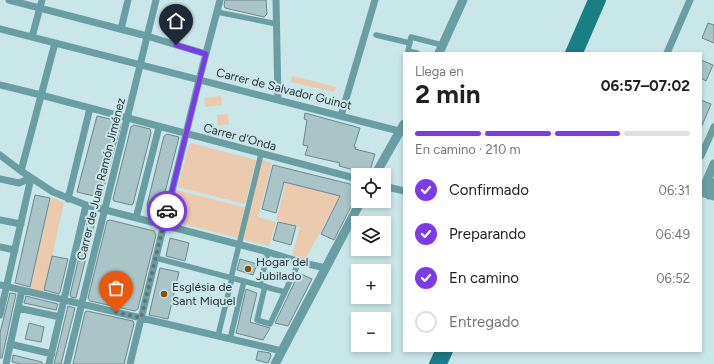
<!DOCTYPE html>
<html lang="es">
<meta charset="utf-8">
<style>
body{margin:0;font-family:Figtree,sans-serif;background:#f2f2f2;color:#202124;height:100vh;display:flex;flex-direction:column;font-size:15px;white-space:nowrap}
*{box-sizing:border-box;margin:0}
p{font-size:13px;color:#757577}
.icon{flex:none;width:22px;height:22px;fill:none;stroke:currentColor;stroke-width:2;stroke-linecap:round;stroke-linejoin:round}
.map{position:relative;flex:1;overflow:hidden}
.drawer{position:absolute;left:403px;top:52px;width:299px;height:300px;display:flex;flex-direction:column;background:#fff;border-radius:0px;box-shadow:0 2px 6px #0003}
.drawer>*{flex:none}
.fabs{position:absolute;left:351px;top:168px;display:grid;gap:8px}
.fabs a{display:grid;place-items:center;width:40px;height:40px;border-radius:0px;background:#fff;box-shadow:0 2px 6px #0003;font-size:20px}
.pin{position:absolute;display:grid;place-items:center;width:34px;height:34px;color:#fff;margin:-41px -17px;border-radius:50% 50% 50% 0;rotate:-45deg;box-shadow:0 0 4px #0007}
.pin .icon{rotate:45deg}
.courier{position:absolute;display:grid;place-items:center;width:40px;height:40px;margin:-20px;border:3px solid #7c3aed;border-radius:50%;background:#fff;color:#222;box-shadow:0 1px 5px #0007}
.headline em{font-style:normal;font-weight:700}
.headline div{display:flex;flex-direction:column-reverse}
.headline{display:flex;align-items:center;justify-content:space-between;height:68px;padding:0 12px}
h1{font-size:26px;font-weight:700;line-height:30px}
.bar{display:grid;grid-template-columns:repeat(4,1fr);gap:6px 4px;align-content:center;height:48px;padding:0 12px}
.bar i{height:5px;border-radius:3px;background:#e0e0e0}
.bar .on{background:#7c3aed}
.bar p{grid-column:span 4}
ol{padding:0 12px;list-style:none}
li{display:flex;align-items:center;gap:12px;height:44px}
li p{margin-inline-start:auto}
li .icon{padding:4px;border-radius:50%;background:#7c3aed;color:#fff;stroke-width:4}
li:last-child{color:#757577}
li i{width:22px;height:22px;border:2px solid #e0e0e0;border-radius:50%}
.map>svg:first-child{display:block}
.green{fill:#eccaae}
.building{fill:#a9c5c7;stroke:#6e888a}
.lines{fill:none;stroke-linecap:round;stroke-linejoin:round}
.pedestrian{stroke:#699fa3;stroke-width:5.5}
.minor{stroke:#699fa3;stroke-width:7}
.tertiary{stroke:#699fa3;stroke-width:9}
.secondary{stroke:#1a7e85;stroke-width:10}
.done{stroke:#617274;stroke-width:4;stroke-dasharray:0 7.2}
.route{stroke:#7c3aed;stroke-width:5}
.poi-dot{fill:#894f08;stroke:#c9e6e8;stroke-width:1.5}
.labels{text-anchor:middle;dominant-baseline:central;stroke-width:4;stroke-linejoin:round;paint-order:stroke}
.street-label{font-size:12px;fill:#293435;stroke:#c9e6e8}
.poi-label{font-size:12px;fill:#293435;stroke:#c9e6e8;text-anchor:start}
</style>
<div class="map">
<svg width="714" height="364" viewBox="0 0 714 364">
<rect width="100%" height="100%" fill="#c9e6e8"/>
<path class="green" d="M292,76L336,87L334,92L291,82Z
M221,96L222,105L205,107L204,98Z
M228,114L229,124L218,126L217,115Z
M191,143L256,160L245,204L178,187L189,145Z
M259,159L272,163L258,217L276,222L269,246L168,220L176,190L246,208Z
M286,183L340,196L303,263L291,260L300,227L276,220Z
M51,197L64,203L43,295L29,292Z"/>
<path class="building" d="M225,0H266L267,14L264,17L225,8L224,5Z
M708,23L714,25V43L702,38Z
M701,60L713,65L706,81L701,78Z
M701,100L711,104L701,128Z
M305,113L360,128L354,147H356L355,149L375,154L369,174L339,166L340,163L305,155L308,146L303,145L307,120L304,119Z
M97,116L119,121L121,124L102,195L98,197L77,192Z
M134,125L150,129L151,133L133,204L131,205L114,201L113,199L131,127Z
M167,134L179,137L161,208L158,211L148,208L147,205L164,136Z
M273,165L358,186V193L334,240L321,234L340,196L284,182L276,213L262,209Z
M35,195L50,198L30,287L15,283Z
M89,215L96,217L76,298L71,297L70,295Z
M110,220L154,231L156,235L138,309L135,311L90,301L88,298L107,221Z
M278,222L296,226L291,245L273,240Z
M170,238L189,243L185,261L166,256Z
M52,256L68,259L60,292L59,294L44,290Z
M240,259L257,264L253,275L237,270Z
M160,268L179,272L168,319L149,315Z
M299,273L312,279L288,326L275,323Z
M246,289L257,293L250,322L270,328L263,340L236,333Z
M10,293L16,294L2,358H0V333Z
M26,296L58,304L56,310L24,303Z
M68,306L75,308L61,364H54Z
M87,311L133,321L134,324L124,364H73L85,312Z
M29,323L44,327L41,342L25,339Z
M258,351L270,353L271,356L268,363L256,360Z
M13,355L42,362V364H21L12,362Z"/>
<g class="lines">
<path class="pedestrian" d="M217,12L277,24
M376,35L410,43
M417,53L408,51L411,37L442,45
M156,258L285,292
M231,278L261,154
M260,285L268,252
M265,286L257,320L270,324L299,262
M218,336L232,278
M230,339L244,281"/>
<path class="minor" d="M9,0L147,36L206,54
M276,0L278,100
M0,29L399,131
M121,29L128,0
M32,37L42,0
M667,53L690,0
M0,85L41,95L358,179
M341,116L375,0
M0,155L21,171L53,192L86,205L268,252L303,263L326,268
M701,156L714,127
M21,171L55,43
M0,179L19,183L31,178
M384,186L404,191
M68,199L90,108
M136,218L159,127
M0,220L21,224
M0,247L15,250
M0,285L282,351
M18,308L60,317
M0,315L31,178
M10,344L52,354
M6,364L22,290
M49,364L86,205
M67,364L156,0
M130,364L199,80L220,0"/>
<path class="tertiary" d="M439,53L463,0
M375,175L404,124
M701,192L714,196
M702,192L714,164
M709,195L714,183
M275,364L361,201"/>
<path class="secondary" d="M570,53L593,0
M578,53L601,0
M434,364L440,351
M442,364L448,351"/>
</g>
<g class="lines">
<path class="done" d="M116,312L141,318L167,211"/>
<path class="route" d="M167,211L206,54L176,45"/>
</g>
<g class="poi-dot">
<circle cx="248" cy="269" r="4"/>
<circle cx="164" cy="294" r="4"/>
</g>
<g class="labels">
<g class="street-label">
<text transform="translate(284 89) rotate(14)">Carrer de Salvador Guinot</text>
<text transform="translate(240 137) rotate(15)">Carrer d'Onda</text>
<text transform="translate(101 179) rotate(-76)">Carrer de Juan Ramón Jiménez</text>
</g>
<g class="poi-label">
<text x="256" y="262">Hogar del<tspan x="256" dy="14">Jubilado</tspan></text>
<text x="172" y="287">Església de<tspan x="172" dy="14">Sant Miquel</tspan></text>
</g>
</g>
</svg>
<div class="fabs">
<a><svg class="icon" aria-label="locate" viewBox="0 0 24 24"><circle cx="12" cy="12" r="6"/><path d="M12 2v4M12 18v4M2 12h4M18 12h4"/></svg></a>
<a><svg class="icon" aria-label="layers" viewBox="0 0 24 24"><path d="M12 4l9 5-9 5-9-5zM3 14l9 5 9-5"/></svg></a>
<a>+</a>
<a>−</a>
</div>
<div class="pin" style="left:116px;top:312px;background:#ea580c"><svg class="icon" aria-label="bag" viewBox="0 0 24 24"><path d="M5 8h14l-1 12H6zM9 8a3 3 0 0 1 6 0"/></svg></div>
<div class="pin" style="left:176px;top:45px;background:#1f2937"><svg class="icon" aria-label="home" viewBox="0 0 24 24"><path d="M3 11l9-7 9 7M6 9v11h12V9"/></svg></div>
<div class="courier" style="left:167px;top:211px"><svg class="icon" aria-label="car" viewBox="0 0 24 24"><path d="M5 17H2v-5l4-1 3-4h7l3 4 3 1v5h-3M9 17h6M6 11h13"/><circle cx="7" cy="17" r="2"/><circle cx="17" cy="17" r="2"/></svg></div>
<section class="drawer">
<div class="headline"><div><h1>2 min</h1><p>Llega en</p></div><em>06:57–07:02</em></div>
<div class="bar"><i class="on"></i><i class="on"></i><i class="on"></i><i></i><p>En camino · 210 m</p></div>
<ol>
<li><svg class="icon" aria-label="check" viewBox="0 0 24 24"><path d="M5 12l5 5 9-10"/></svg>Confirmado<p>06:31</p></li>
<li><svg class="icon" aria-label="check" viewBox="0 0 24 24"><path d="M5 12l5 5 9-10"/></svg>Preparando<p>06:49</p></li>
<li><svg class="icon" aria-label="check" viewBox="0 0 24 24"><path d="M5 12l5 5 9-10"/></svg>En camino<p>06:52</p></li>
<li><i></i>Entregado</li>
</ol>
</section>
</div>
